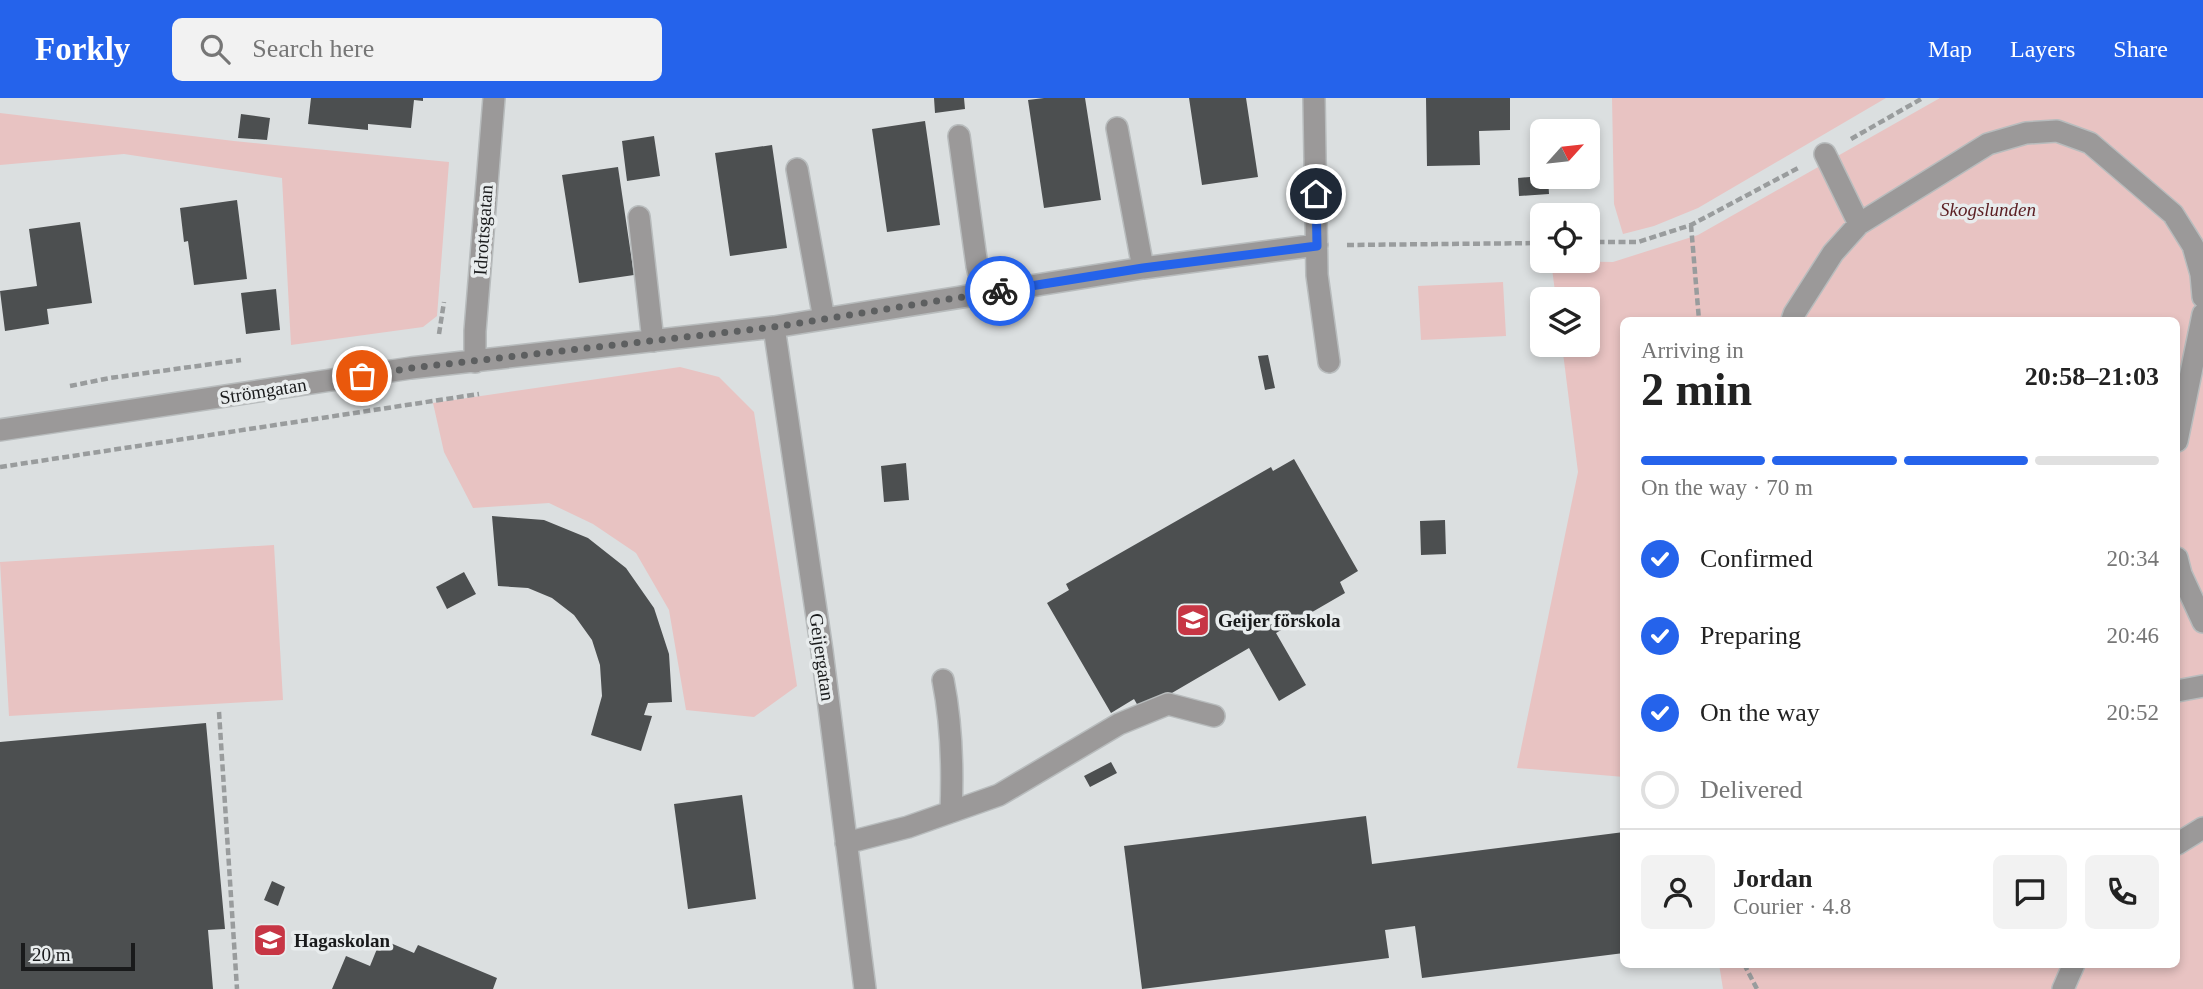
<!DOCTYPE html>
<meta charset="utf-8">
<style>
body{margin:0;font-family:Georgia,serif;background:#f2f2f2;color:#222;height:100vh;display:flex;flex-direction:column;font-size:26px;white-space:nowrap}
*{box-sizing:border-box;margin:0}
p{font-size:23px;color:#767676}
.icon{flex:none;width:38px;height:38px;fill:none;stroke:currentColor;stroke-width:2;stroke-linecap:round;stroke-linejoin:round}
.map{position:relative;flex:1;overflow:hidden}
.side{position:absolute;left:1620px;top:219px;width:560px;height:651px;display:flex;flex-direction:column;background:#fff;border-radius:10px;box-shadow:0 4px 10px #0003}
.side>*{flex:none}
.needle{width:46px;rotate:63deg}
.buttons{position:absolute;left:1530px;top:21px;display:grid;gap:14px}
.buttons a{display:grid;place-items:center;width:70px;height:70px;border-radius:10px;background:#fff;box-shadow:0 4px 10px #0003;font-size:35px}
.scale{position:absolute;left:21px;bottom:18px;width:114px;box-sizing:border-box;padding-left:7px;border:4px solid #191a1b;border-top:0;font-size:19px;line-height:24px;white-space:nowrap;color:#191a1b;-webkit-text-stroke:5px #e8eced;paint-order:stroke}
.pin{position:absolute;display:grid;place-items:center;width:60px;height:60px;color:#fff;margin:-30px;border:4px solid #fff;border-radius:50%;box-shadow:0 2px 7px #0007}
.courier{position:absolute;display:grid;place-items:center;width:70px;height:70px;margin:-35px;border:5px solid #2563eb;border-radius:50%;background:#fff;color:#222;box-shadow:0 2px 9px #0007}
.overview em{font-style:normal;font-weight:700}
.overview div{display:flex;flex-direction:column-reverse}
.overview{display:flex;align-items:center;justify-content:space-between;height:119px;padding:0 21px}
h1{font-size:46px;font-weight:700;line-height:52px}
.bar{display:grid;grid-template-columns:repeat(4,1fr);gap:10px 7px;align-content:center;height:84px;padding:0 21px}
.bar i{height:9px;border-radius:5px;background:#e0e0e0}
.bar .on{background:#2563eb}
.bar p{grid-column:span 4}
.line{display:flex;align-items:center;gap:18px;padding:0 21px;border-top:2px solid #e0e0e0}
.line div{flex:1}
.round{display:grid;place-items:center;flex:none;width:74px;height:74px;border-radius:10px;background:#f2f2f2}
ol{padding:0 21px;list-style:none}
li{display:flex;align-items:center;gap:21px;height:77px}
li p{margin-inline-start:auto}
li .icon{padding:7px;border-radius:50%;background:#2563eb;color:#fff;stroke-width:4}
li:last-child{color:#767676}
li i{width:38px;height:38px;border:4px solid #e0e0e0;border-radius:50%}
header{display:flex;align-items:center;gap:42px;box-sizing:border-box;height:98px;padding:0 35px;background:#2563eb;color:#fff}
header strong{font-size:33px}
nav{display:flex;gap:38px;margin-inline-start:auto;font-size:24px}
.search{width:490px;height:63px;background:#f2f2f2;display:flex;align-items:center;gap:18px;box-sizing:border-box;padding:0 24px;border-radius:10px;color:#767676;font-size:26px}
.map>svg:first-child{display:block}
.green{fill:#e8c3c2}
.building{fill:#4c4f50}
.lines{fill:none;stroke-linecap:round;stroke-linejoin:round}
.minor-casing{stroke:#b8bcbd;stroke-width:24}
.path{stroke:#999c9d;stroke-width:4.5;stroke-dasharray:7 3.5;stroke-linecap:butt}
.minor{stroke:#9b9999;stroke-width:21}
.done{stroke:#5d5f60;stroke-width:7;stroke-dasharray:0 12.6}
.route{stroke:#2563eb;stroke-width:9}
.labels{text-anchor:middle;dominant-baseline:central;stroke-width:7;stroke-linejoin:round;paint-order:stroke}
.park-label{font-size:19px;font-style:italic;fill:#5b1e22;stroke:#e8eced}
.street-label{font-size:19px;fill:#191a1b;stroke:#e8eced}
.poi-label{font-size:19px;font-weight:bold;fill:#191a1b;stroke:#e8eced;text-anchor:start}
</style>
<header>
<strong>Forkly</strong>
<div class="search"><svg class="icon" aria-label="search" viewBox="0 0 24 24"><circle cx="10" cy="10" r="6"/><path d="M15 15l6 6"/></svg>Search here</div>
<nav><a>Map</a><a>Layers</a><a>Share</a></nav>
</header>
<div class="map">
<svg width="2203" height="891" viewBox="0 0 2203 891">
<rect width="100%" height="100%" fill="#dbdfe0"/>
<path class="green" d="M1612,0H1886L1698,110L1654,128L1623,136L1614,106Z
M1940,0H2203V891H1723L1719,866H2177V222H1624V679L1517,670L1578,374L1562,247H1587V201H1556L1551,163L1613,164L1698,137Z
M0,15L234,43L449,64L437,218L423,229L291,247L282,80L124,56L0,67Z
M1503,184L1506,238L1421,242L1418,188Z
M680,269L719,279L754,314L797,588L754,619L686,612L669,512L636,455L593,426L549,405L473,410L444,354L433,305Z
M274,447L283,602L9,618L0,464Z"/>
<path class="building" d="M311,0H423V3L414,2L411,30L368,26V32L308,26Z
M934,0H964L965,11L935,15Z
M1044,0H1085L1101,102L1044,110L1028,2Z
M1189,0H1246L1258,79L1202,87Z
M1426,0H1510V32L1479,33L1480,67L1427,68Z
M241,16L270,20L267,42L238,40Z
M925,23L940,127L887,134L872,31Z
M654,38L660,78L627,83L622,43Z
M772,47L787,150L730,158L715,55Z
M618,69L634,177L579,185L562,77Z
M1542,78L1548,79L1549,96L1519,98L1518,80Z
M237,102L247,181L194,187L188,143L184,144L180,110Z
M80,124L92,205L47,211L49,226L5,233L0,193L37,188L29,131Z
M276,191L280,232L246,236L241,195Z
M1268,257L1275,290L1265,292L1258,258Z
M1294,361L1358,473L1340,484L1345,495L1276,535L1306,587L1279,603L1249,550L1141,613L1134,601L1111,615L1047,505L1069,492L1066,486L1271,369L1273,373Z
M906,365L909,402L884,404L881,368Z
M492,418L544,422L588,440L626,470L654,510L669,556L672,604L648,605L644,617L652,618L641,653L591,637L602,598L600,567L592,542L574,517L552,500L528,490L498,488Z
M1445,422L1446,456L1421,457L1420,423Z
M464,474L476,496L447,511L436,489Z
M206,625L225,831L208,832L213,891H0V644Z
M1111,664L1117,675L1090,689L1084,678Z
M742,697L756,801L688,811L674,706Z
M1366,718L1372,766L1624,734V855L1422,880L1415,828L1385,832L1389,860L1142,891L1124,748Z
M272,783L285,789L278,808L264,802Z
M381,841L414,855L418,847L497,880L493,891H332L346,858L370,868Z"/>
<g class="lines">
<g class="minor-casing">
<path id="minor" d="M1314,0L1317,177L1329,264
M1117,30L1143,170
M959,38L977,168L984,196
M1825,56L1859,126
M797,71L824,221
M639,119L653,243
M1792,222L1794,216L1833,155L1859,126L1988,46L2026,35L2057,33L2090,45L2173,116L2193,148L2201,176L2203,199
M774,229L822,553L865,891
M475,264V233L494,0
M0,332L411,270L774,229L1143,170L1317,147
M2177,343L2203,216
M2177,460L2181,476L2203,524
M943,582C952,627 953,669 951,714
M2177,593L2203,588
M846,745L908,729L999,697L1119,626L1168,606L1214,618
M2177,746L2203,730
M2063,891L2074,866"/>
</g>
<path class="path" d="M1851,41L1923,0
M1691,127L1699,222
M1587,144H1638L1691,127L1800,69
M1347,147L1542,145
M439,236L444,204
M70,288L110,280L241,262
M0,369L479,296
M219,614L237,891
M1744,866L1757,891"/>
<use href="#minor" class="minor"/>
</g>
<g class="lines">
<path class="done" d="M362,278L411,270L774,229L1000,193"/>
<path class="route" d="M1000,193L1143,170L1317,148L1316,96"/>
</g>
<defs>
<g id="school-square" transform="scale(1.75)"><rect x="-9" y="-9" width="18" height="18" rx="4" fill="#c73645" stroke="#e8eced"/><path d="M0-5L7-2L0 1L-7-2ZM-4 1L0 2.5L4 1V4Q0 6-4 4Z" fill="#fff"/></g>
</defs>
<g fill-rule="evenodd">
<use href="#school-square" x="1193" y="522"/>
<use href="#school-square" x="270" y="842"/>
</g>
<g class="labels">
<g class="park-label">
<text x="1988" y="111">Skogslunden</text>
</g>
<g class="street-label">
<text transform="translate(483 132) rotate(-86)">Idrottsgatan</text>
<text transform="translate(263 293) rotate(-9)">Strömgatan</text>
<text transform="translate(822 559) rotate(82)">Geijergatan</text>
</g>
<g class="poi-label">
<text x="1218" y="522">Geijer förskola</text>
<text x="294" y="842">Hagaskolan</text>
</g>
</g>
</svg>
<div class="buttons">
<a><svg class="needle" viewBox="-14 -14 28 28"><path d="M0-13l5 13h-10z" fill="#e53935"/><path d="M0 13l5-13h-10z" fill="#767676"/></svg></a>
<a><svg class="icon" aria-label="locate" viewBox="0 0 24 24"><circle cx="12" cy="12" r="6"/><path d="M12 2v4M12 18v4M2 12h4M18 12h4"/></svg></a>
<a><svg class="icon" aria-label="layers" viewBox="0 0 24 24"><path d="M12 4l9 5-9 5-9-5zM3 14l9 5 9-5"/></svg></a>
</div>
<div class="scale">20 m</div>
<div class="pin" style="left:362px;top:278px;background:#ea580c"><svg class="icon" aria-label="bag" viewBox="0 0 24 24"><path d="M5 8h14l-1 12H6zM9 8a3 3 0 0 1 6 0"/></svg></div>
<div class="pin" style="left:1316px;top:96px;background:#1f2937"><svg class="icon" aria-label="home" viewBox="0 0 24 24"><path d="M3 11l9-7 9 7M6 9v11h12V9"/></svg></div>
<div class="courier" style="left:1000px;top:193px"><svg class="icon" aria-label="bike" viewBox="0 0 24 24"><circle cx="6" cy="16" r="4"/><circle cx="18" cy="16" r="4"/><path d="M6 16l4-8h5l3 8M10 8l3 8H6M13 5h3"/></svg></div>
<section class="side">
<div class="overview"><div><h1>2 min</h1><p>Arriving in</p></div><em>20:58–21:03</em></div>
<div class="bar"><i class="on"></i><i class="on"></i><i class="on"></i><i></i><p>On the way · 70 m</p></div>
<ol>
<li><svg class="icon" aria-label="check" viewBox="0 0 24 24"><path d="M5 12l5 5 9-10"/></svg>Confirmed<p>20:34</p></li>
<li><svg class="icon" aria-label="check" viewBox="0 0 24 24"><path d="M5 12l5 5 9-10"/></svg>Preparing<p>20:46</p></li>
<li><svg class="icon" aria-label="check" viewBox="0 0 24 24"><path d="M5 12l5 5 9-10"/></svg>On the way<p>20:52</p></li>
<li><i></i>Delivered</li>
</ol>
<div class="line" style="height:126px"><a class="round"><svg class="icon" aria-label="person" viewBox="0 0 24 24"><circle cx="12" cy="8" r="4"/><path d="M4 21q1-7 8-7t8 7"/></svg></a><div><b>Jordan</b><p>Courier · 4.8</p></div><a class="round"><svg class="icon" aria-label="chat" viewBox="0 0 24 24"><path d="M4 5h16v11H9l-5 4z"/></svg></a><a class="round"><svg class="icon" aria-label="phone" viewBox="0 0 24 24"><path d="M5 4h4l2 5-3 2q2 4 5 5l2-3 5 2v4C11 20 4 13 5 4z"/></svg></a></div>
</section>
</div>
